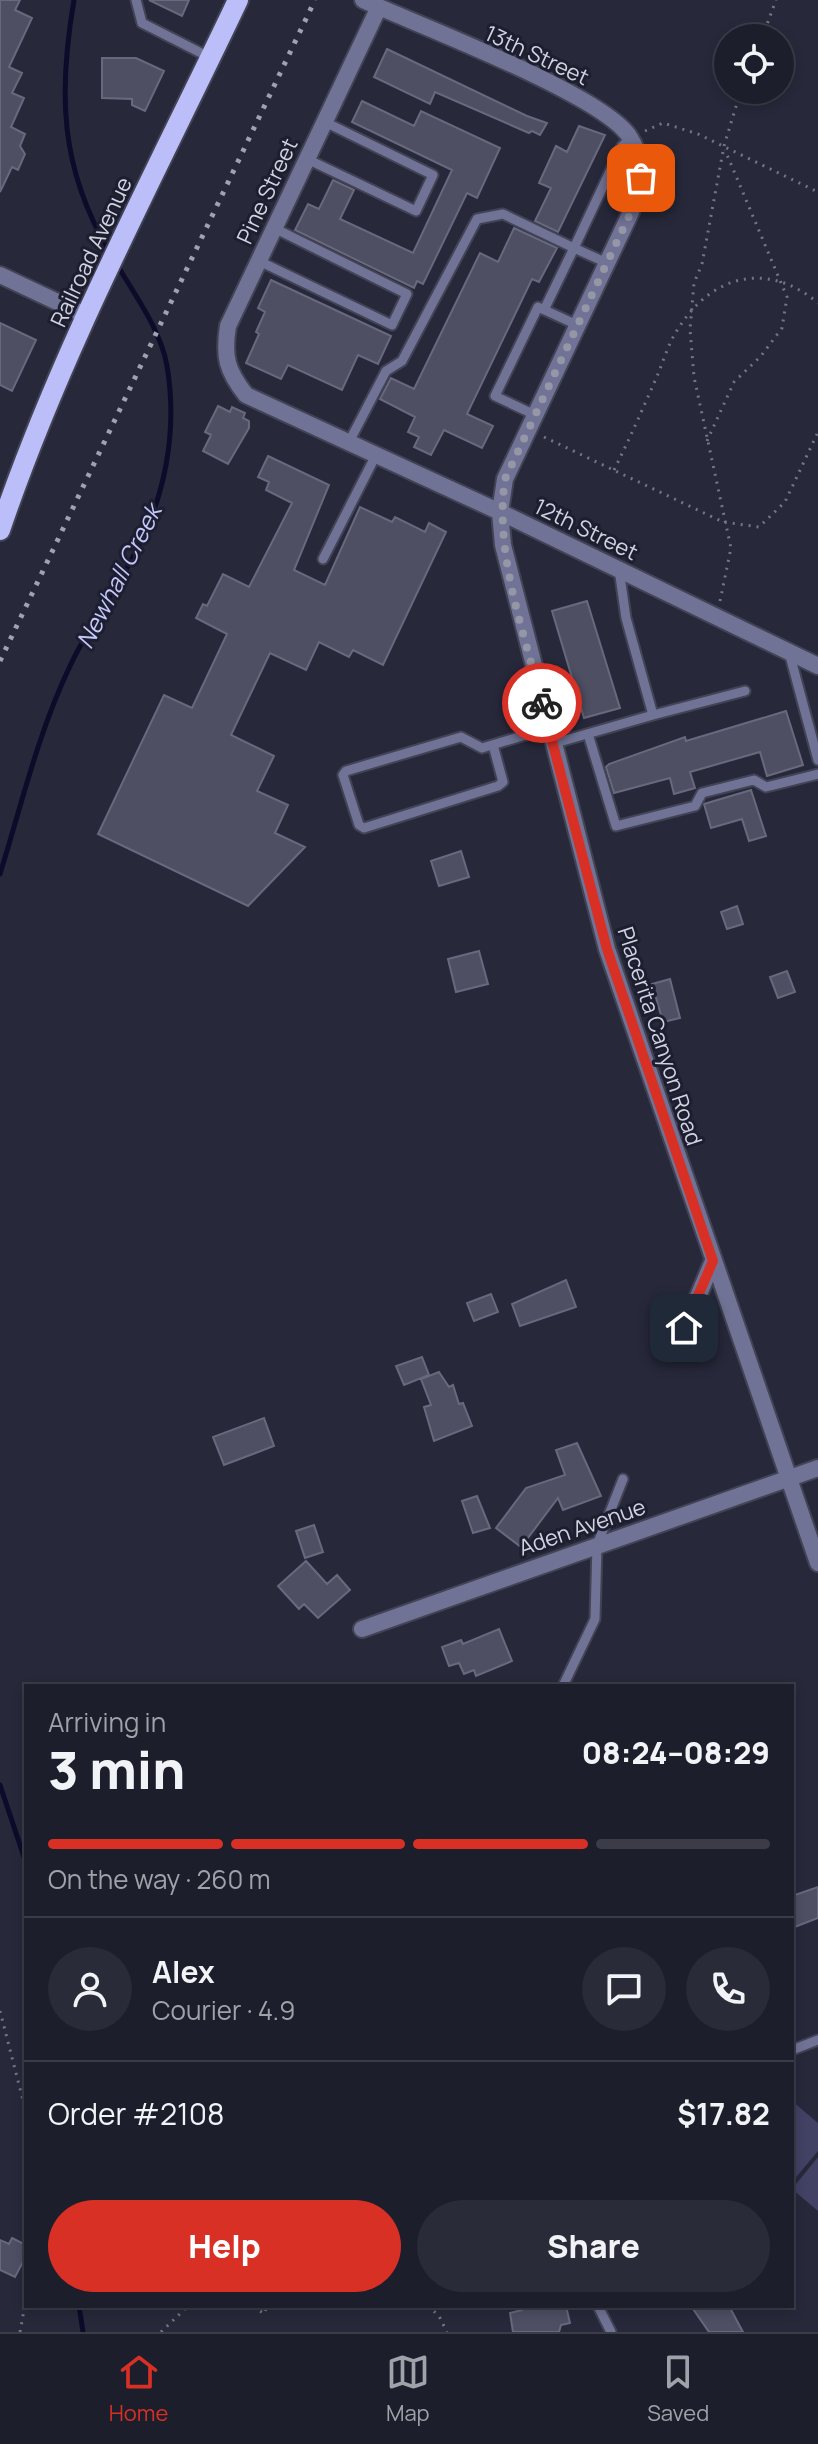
<!DOCTYPE html>
<meta charset="utf-8">
<style>
body{margin:0;font-family:Manrope,sans-serif;background:#2a2b38;color:#f1f3f6;height:100vh;display:flex;flex-direction:column;font-size:30px;white-space:nowrap}
*{box-sizing:border-box;margin:0}
p{font-size:26px;color:#a0a2a9}
.icon{flex:none;width:44px;height:44px;fill:none;stroke:currentColor;stroke-width:2;stroke-linecap:round;stroke-linejoin:round}
.map{position:relative;flex:1;overflow:hidden}
.panel{position:absolute;left:24px;top:1684px;width:770px;height:624px;display:flex;flex-direction:column;background:#1d1e2c;border-radius:0px;box-shadow:0 4px 12px #0003,0 0 0 2px #3b3c48}
.panel>*{flex:none}
.controls{position:absolute;left:714px;top:24px;display:grid;gap:16px}
.controls a{display:grid;place-items:center;width:80px;height:80px;border-radius:50%;background:#1d1e2c;box-shadow:0 4px 12px #0003,0 0 0 2px #3b3c48;font-size:40px}
.pin{position:absolute;display:grid;place-items:center;width:68px;height:68px;color:#fff;margin:-34px;border-radius:16px;box-shadow:0 4px 12px #0006}
.courier{position:absolute;display:grid;place-items:center;width:80px;height:80px;margin:-40px;border:6px solid #d93025;border-radius:50%;background:#fff;color:#222;box-shadow:0 2px 10px #0007}
.overview em{font-style:normal;font-weight:800}
.overview div{display:flex;flex-direction:column-reverse}
.overview{display:flex;align-items:center;justify-content:space-between;height:136px;padding:0 24px}
h1{font-size:52px;font-weight:800;line-height:60px}
.bar{display:grid;grid-template-columns:repeat(4,1fr);gap:12px 8px;align-content:center;height:96px;padding:0 24px}
.bar i{height:10px;border-radius:6px;background:#3b3c48}
.bar .on{background:#d93025}
.bar p{grid-column:span 4}
.line{display:flex;align-items:center;gap:20px;padding:0 24px;border-top:2px solid #3b3c48}
.line div{flex:1}
.round{display:grid;place-items:center;flex:none;width:84px;height:84px;border-radius:42px;background:#2a2b38}
.action{display:flex;gap:16px;margin-top:auto;padding:16px 24px}
.action a{flex:1;height:92px;border-radius:48px;background:#d93025;color:#fff;font-size:32px;font-weight:800;line-height:92px;text-align:center}
.action a+a{background:#2a2b38;color:#f1f3f6}
.dock{display:flex;justify-content:space-around;align-items:center;height:112px;border-top:2px solid #3b3c48;background:#1d1e2c;font-size:22px;color:#a0a2a9}
.dock a{display:grid;justify-items:center;gap:4px}
.dock .on{color:#d93025}
.map>svg:first-child{display:block}
.green{fill:#414264}
.lines{fill:none;stroke-linecap:round;stroke-linejoin:round}
.stream{stroke:#0e0b2a;stroke-width:5}
.building{fill:#4e4f63;stroke:#68697e;stroke-width:2}
.service-casing{stroke:#424355;stroke-width:13}
.minor-casing{stroke:#424355;stroke-width:20}
.primary-casing{stroke:#424355;stroke-width:24}
.path{stroke:#747585;stroke-width:3;stroke-dasharray:2 6;stroke-linecap:butt}
.service{stroke:#717396;stroke-width:9}
.minor{stroke:#717396;stroke-width:16}
.primary{stroke:#bbbef8;stroke-width:20}
.rail{stroke:#a1a2b1;stroke-width:5;stroke-dasharray:4 8;stroke-linecap:butt}
.done{stroke:#9697a6;stroke-width:8;stroke-dasharray:0 14.4}
.route{stroke:#d93025;stroke-width:10}
.labels{text-anchor:middle;dominant-baseline:central;stroke-width:6;stroke-linejoin:round;paint-order:stroke}
.street-label{font-size:22px;fill:#d2d3e0;stroke:#1d1e30}
.water-label{font-size:24px;font-style:italic;fill:#c3c7fa;stroke:#1d1e30}
</style>
<div class="map">
<svg width="818" height="2332" viewBox="0 0 818 2332">
<rect width="100%" height="100%" fill="#27283a"/>
<path class="green" d="M792,2101L818,2123V2151L792,2182Z
M818,2157V2211L792,2189Z"/>
<g class="lines">
<path class="stream" d="M74,0C58,93 60,168 109,251
M0,874C22,803 38,733 70,666C88,627 114,593 134,555C165,498 178,431 167,366C161,330 134,294 116,263
M0,1785L26,1863
M79,2306L83,2332"/>
</g>
<path class="building" d="M0,0H20L15,10L32,18L9,67L22,73L12,93L24,98L11,127L25,134L20,146L25,154L18,170L12,167L0,192Z
M149,0H189L182,16Z
M387,49L527,116L547,123L540,135L532,131L529,133L435,92L430,104L374,77Z
M102,58H136L164,71L145,111L132,105V99L102,98Z
M362,101L414,126L421,111L500,148L477,198L467,193L423,284L417,281L414,288L295,230L308,204L319,209L333,180L354,190L340,219L413,253L452,170L352,122Z
M579,126L605,135L558,232L535,221L551,188L539,183L556,146L567,152Z
M514,228L557,248L539,282L532,279L467,414L493,426L482,448L444,430L431,455L414,447L419,437L408,432L415,417L380,399L391,378L414,389L480,253L498,262Z
M271,280L391,336L378,364L358,355L342,390L288,365L281,379L246,363L259,334L256,332L265,312L258,308Z
M0,323L36,340L12,391L0,385Z
M218,406L230,412L232,407L245,413L243,418L249,421V428L228,464L203,451L211,435L205,432Z
M268,456L329,485L294,570L325,585L360,507L392,522L395,517L425,532L429,523L446,532L383,665L353,650L349,657L319,642L306,670L270,653L231,735L274,756L257,791L288,805L275,833L305,847L248,906L98,834L164,695L192,708L227,634L196,618L203,604L207,606L223,574L249,587L292,503L266,490L269,482L258,477Z
M587,601L620,708L584,718L552,611Z
M786,711L803,765L767,776L760,752L690,772L695,788L674,794L670,778L614,793L606,767L609,764L685,737L686,741Z
M751,790L766,836L749,841L742,819L711,828L704,804Z
M461,851L469,877L439,886L431,861Z
M737,906L743,924L727,929L721,912Z
M479,951L488,984L456,992L448,959Z
M787,971L795,992L778,998L770,977Z
M670,979L680,1018L663,1022L652,984Z
M566,1280L576,1307L520,1326L512,1304Z
M491,1294L498,1312L474,1321L467,1303Z
M422,1357L429,1375L404,1385L396,1366Z
M439,1372L449,1387L453,1385L459,1404L463,1403L472,1426L434,1441L424,1407L431,1405L421,1379Z
M264,1418L274,1446L224,1465L213,1437Z
M577,1443L601,1496L563,1510L558,1498L521,1547L496,1528L526,1488L565,1475L556,1450Z
M477,1496L490,1528L473,1533L462,1501Z
M314,1525L323,1552L305,1558L296,1531Z
M306,1561L327,1584L337,1575L350,1590L318,1618L304,1604L299,1609L278,1586Z
M499,1629L512,1661L476,1676L474,1670L464,1674L459,1663L449,1666L442,1647L461,1640L463,1644Z
M818,1887V1918L792,1928V1896Z
M12,2238L26,2245V2256L15,2277L0,2270V2240L9,2244Z
M520,2306H566L570,2323L561,2325L559,2332H513L510,2313L522,2310Z
M691,2306H729L743,2332H709Z"/>
<g class="lines">
<g class="service-casing">
<path id="service" d="M136,0L142,23L211,58
M307,159L416,211L433,175L325,122
M259,261L392,325L407,294L274,228
M607,263L574,248L622,146L631,138
M533,414L495,396L538,307L575,324
M349,442L386,371L402,361L477,219L503,214L574,248L544,310
M323,559L376,455
M619,569L626,618L653,715L745,691
M789,652L818,760
M588,734L616,826L695,806L702,793L754,780L766,787L818,774
M552,744L653,715
M493,745L503,782L498,786L364,828L359,825L343,775L346,771L461,737L482,748L549,728
M563,1686L595,1619L597,1545L623,1479
M792,2050L818,2040
M598,2306L611,2332"/>
</g>
<g class="minor-casing">
<path id="minor" d="M363,0C418,25 601,94 629,136C646,160 638,186 631,212L505,479L500,512L503,545L607,949L818,1563
M379,7L228,326C223,357 227,371 246,395L500,512L818,666
M0,275L87,316
M675,1351L713,1261
M362,1629L818,1468"/>
</g>
<g class="primary-casing">
<path id="primary" d="M0,530C62,347 155,175 238,0"/>
</g>
<path class="path" d="M762,38L776,0
M645,131L663,123L698,134L818,192
M544,437L723,522L759,527L785,502L818,432
M707,441L734,382L761,356L782,328L787,297L725,150
M614,470C630,438 644,406 658,374C664,359 669,342 678,329C712,274 768,261 818,303
M720,601L731,548L694,377L690,329L694,283L702,264L724,146L741,90
M0,2011L26,2112
M254,2306L264,2314L267,2306
M428,2306L439,2316L447,2332
M20,2332L26,2299
M161,2332L188,2306"/>
<use href="#service" class="service"/>
<use href="#minor" class="minor"/>
<use href="#primary" class="primary"/>
<path class="rail" d="M0,661L315,0"/>
</g>
<g class="lines">
<path class="done" d="M542,703C524,631 494,554 505,479L631,212L641,178"/>
<path class="route" d="M542,703L607,949L713,1261L684,1328"/>
</g>
<g class="labels">
<g class="street-label">
<text transform="translate(537 55) rotate(25)">13th Street</text>
<text transform="translate(267 191) rotate(-65)">Pine Street</text>
<text transform="translate(91 252) rotate(-65)">Railroad Avenue</text>
<text transform="translate(586 529) rotate(26)">12th Street</text>
<text transform="translate(660 1036) rotate(72)">Placerita Canyon Road</text>
<text transform="translate(582 1527) rotate(-19)">Aden Avenue</text>
</g>
<g class="water-label">
<text transform="translate(118 576) rotate(-63)">Newhall Creek</text>
</g>
</g>
</svg>
<div class="controls">
<a><svg class="icon" aria-label="locate" viewBox="0 0 24 24"><circle cx="12" cy="12" r="6"/><path d="M12 2v4M12 18v4M2 12h4M18 12h4"/></svg></a>
</div>
<div class="pin" style="left:641px;top:178px;background:#ea580c"><svg class="icon" aria-label="bag" viewBox="0 0 24 24"><path d="M5 8h14l-1 12H6zM9 8a3 3 0 0 1 6 0"/></svg></div>
<div class="pin" style="left:684px;top:1328px;background:#1f2937"><svg class="icon" aria-label="home" viewBox="0 0 24 24"><path d="M3 11l9-7 9 7M6 9v11h12V9"/></svg></div>
<div class="courier" style="left:542px;top:703px"><svg class="icon" aria-label="bike" viewBox="0 0 24 24"><circle cx="6" cy="16" r="4"/><circle cx="18" cy="16" r="4"/><path d="M6 16l4-8h5l3 8M10 8l3 8H6M13 5h3"/></svg></div>
<section class="panel">
<div class="overview"><div><h1>3 min</h1><p>Arriving in</p></div><em>08:24–08:29</em></div>
<div class="bar"><i class="on"></i><i class="on"></i><i class="on"></i><i></i><p>On the way · 260 m</p></div>
<div class="line" style="height:144px"><a class="round"><svg class="icon" aria-label="person" viewBox="0 0 24 24"><circle cx="12" cy="8" r="4"/><path d="M4 21q1-7 8-7t8 7"/></svg></a><div><b>Alex</b><p>Courier · 4.9</p></div><a class="round"><svg class="icon" aria-label="chat" viewBox="0 0 24 24"><path d="M4 5h16v11H9l-5 4z"/></svg></a><a class="round"><svg class="icon" aria-label="phone" viewBox="0 0 24 24"><path d="M5 4h4l2 5-3 2q2 4 5 5l2-3 5 2v4C11 20 4 13 5 4z"/></svg></a></div>
<div class="line" style="height:104px"><div>Order #2108</div><b>$17.82</b></div>
<div class="action"><a>Help</a><a>Share</a></div>
</section>
</div>
<nav class="dock">
<a class="on"><svg class="icon" aria-label="home" viewBox="0 0 24 24"><path d="M3 11l9-7 9 7M6 9v11h12V9"/></svg>Home</a>
<a><svg class="icon" aria-label="map" viewBox="0 0 24 24"><path d="M3 6l6-2 6 2 6-2v14l-6 2-6-2-6 2zM9 4v14M15 6v14"/></svg>Map</a>
<a><svg class="icon" aria-label="saved" viewBox="0 0 24 24"><path d="M7 4h10v16l-5-4-5 4z"/></svg>Saved</a>
</nav>
